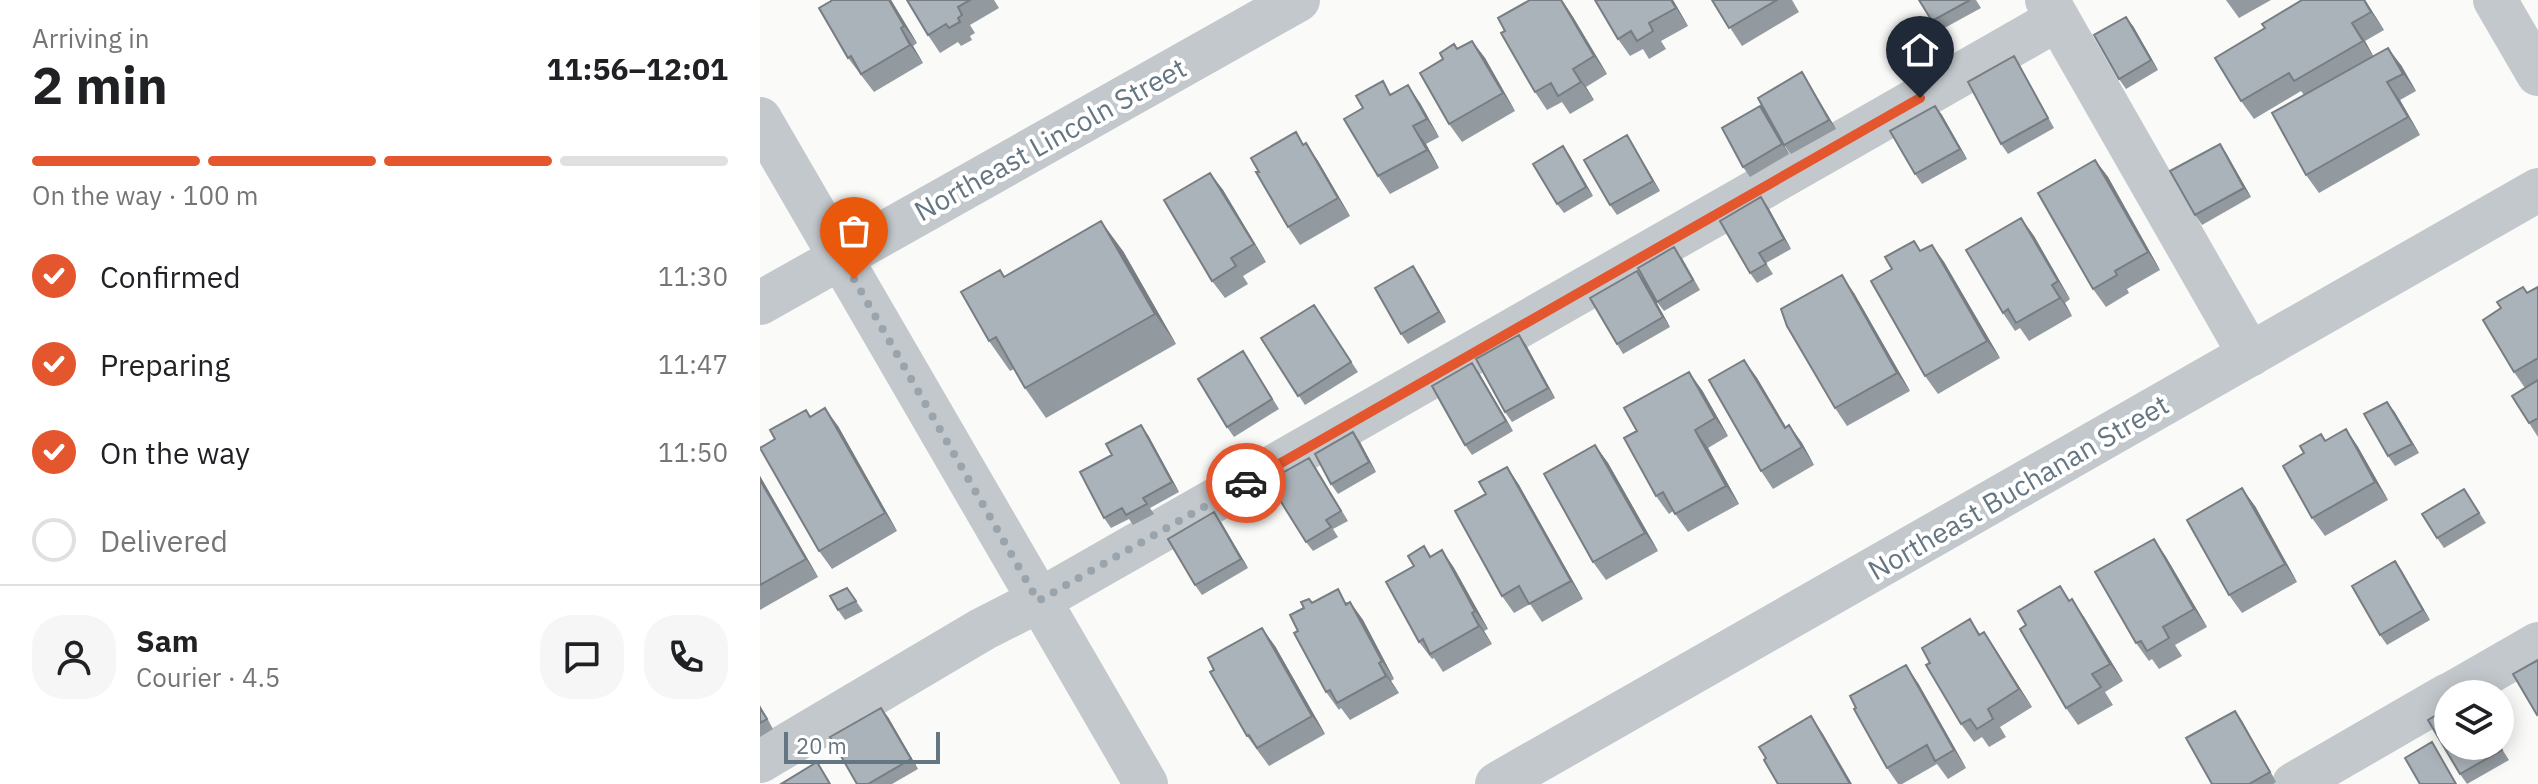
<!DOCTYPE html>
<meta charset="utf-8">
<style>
body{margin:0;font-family:"IBM Plex Sans",sans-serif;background:#f6f6f6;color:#202124;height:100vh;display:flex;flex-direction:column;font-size:30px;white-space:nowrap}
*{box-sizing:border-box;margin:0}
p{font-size:26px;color:#757577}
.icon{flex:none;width:44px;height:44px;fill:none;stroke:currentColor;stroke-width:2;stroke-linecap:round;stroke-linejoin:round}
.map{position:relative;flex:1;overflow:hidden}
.details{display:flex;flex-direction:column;background:#fff;width:760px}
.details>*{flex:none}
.fabs{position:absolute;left:1674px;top:680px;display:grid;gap:16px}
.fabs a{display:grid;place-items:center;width:80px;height:80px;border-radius:50%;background:#fff;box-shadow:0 4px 20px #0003;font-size:40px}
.scale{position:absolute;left:24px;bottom:20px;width:156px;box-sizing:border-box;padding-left:8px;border:4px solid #657683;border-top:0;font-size:22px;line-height:28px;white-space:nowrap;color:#657683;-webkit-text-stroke:6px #fff;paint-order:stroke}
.pin{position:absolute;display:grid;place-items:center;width:68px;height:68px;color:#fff;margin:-82px -34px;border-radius:50% 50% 50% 0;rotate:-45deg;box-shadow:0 0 8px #0007}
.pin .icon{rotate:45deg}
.courier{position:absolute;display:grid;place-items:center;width:80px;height:80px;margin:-40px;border:6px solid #e4572e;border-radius:50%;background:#fff;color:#222;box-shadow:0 2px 10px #0007}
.headline em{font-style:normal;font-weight:700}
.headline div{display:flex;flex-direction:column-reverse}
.headline{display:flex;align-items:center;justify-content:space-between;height:136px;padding:0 32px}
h1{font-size:52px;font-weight:700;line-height:60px}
.bar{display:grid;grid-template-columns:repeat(4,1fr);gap:12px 8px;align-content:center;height:96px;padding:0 32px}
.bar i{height:10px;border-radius:6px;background:#e0e0e0}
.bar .on{background:#e4572e}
.bar p{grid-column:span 4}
.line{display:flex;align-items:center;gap:20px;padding:0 32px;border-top:2px solid #e0e0e0}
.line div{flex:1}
.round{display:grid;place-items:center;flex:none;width:84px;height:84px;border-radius:32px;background:#f6f6f6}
ol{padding:0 32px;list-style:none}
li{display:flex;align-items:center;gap:24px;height:88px}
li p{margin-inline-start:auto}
li .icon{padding:8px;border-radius:50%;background:#e4572e;color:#fff;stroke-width:4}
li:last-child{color:#757577}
li i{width:44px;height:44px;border:4px solid #e0e0e0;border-radius:50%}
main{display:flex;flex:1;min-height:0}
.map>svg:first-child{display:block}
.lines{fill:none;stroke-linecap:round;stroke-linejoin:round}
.minor{stroke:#c3c8cc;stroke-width:44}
.wall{fill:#929a9f}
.shaded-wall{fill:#777d82}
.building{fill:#aab3b9;stroke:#777d82;stroke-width:2}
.done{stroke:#99a4ac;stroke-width:8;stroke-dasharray:0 14.4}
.route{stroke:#e4572e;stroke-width:10}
.labels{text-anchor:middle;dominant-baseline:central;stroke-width:8;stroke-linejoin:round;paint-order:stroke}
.street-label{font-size:28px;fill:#657683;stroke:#fff}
</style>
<main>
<section class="details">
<div class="headline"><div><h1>2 min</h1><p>Arriving in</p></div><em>11:56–12:01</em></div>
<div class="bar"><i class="on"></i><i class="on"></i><i class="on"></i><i></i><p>On the way · 100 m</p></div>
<ol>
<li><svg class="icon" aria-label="check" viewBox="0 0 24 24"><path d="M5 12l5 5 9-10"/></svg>Confirmed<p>11:30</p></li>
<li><svg class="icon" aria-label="check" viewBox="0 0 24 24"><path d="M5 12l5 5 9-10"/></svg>Preparing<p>11:47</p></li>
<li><svg class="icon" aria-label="check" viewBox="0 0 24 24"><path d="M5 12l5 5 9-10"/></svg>On the way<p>11:50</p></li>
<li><i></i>Delivered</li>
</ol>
<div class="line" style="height:144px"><a class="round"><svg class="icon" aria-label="person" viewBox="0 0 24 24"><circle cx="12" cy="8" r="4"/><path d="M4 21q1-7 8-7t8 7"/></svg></a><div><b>Sam</b><p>Courier · 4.5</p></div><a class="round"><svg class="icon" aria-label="chat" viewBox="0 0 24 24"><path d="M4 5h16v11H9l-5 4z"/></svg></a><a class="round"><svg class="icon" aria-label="phone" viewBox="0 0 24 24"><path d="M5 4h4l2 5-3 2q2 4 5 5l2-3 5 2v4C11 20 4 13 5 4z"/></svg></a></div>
</section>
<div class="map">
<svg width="1778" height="784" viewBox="0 0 1778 784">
<rect width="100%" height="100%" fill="#fafaf8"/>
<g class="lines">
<path class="minor" d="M1287,0L1490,355
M1735,0L1778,74
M0,119L386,784
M0,303L538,0
M1691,694L1778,644
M0,761L223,629L278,601L1298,19
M737,784L1778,190
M1534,784L1688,695"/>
</g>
<path class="wall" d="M71,0H131L157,43L153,46L163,63L114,92L88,58Z
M147,0H234L239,8L210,25L215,33L210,36L212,40L201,46L198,42L180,53L168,35Z
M802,0L813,17L847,74L826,87L834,100L810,114L802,102L787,110L775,92Z
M835,0H913L928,26L901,41L906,49L889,59L883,49L870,56L858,39Z
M952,0H1032L1039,12L982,46Z
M1159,0H1216L1221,8L1179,31Z
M1466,0H1511L1479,18Z
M1605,0L1624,30L1605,41L1613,56L1641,65L1656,91L1640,100L1660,135L1559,193L1546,175L1544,95L1541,91L1494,119L1481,101L1505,28Z
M1373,26L1398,70L1366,89L1359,79Z
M712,41L725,58L755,111L702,142L689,124L683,59Z
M1260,66L1294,128L1248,154L1241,144Z
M1042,72L1076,129L1031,154L1024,145Z
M632,93L660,103L679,137L666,144L679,168L630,194L618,176Z
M1000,106L1029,154L990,177L983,167Z
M1175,106L1182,115L1207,159L1162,184L1155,174Z
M867,135L900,191L857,215L850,205Z
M544,144L558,161L590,216L540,245L528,227Z
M1460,144L1466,153L1491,197L1442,225L1435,215Z
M803,146L833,196L804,213L797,204Z
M1335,160L1348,177L1400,270L1367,289L1369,293L1346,307L1333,289Z
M450,173L463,190L506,262L483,276L488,284L465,298L452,281Z
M1008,207L1031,249L1006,263L1013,274L997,283L990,273Z
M1261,218L1274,236L1310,299L1305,303L1312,316L1269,341L1260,328L1255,331L1243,313Z
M1172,245L1184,262L1240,358L1178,394L1165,376L1161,250Z
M363,251L416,344L286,418L265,388L254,369L250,371L229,341L245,277Z
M921,256L940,290L904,311L897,302Z
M653,266L686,322L648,344L641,334Z
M884,280L910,327L863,354L857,344Z
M1778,287V437L1769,423L1765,388L1754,372L1767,293Z
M1094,293L1150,391L1087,426L1075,408Z
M554,305L598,372L545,405L501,338Z
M759,335L766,345L795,398L752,422L745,412Z
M483,351L519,409L474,437L467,427Z
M984,360L997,378L1026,427L1029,425L1042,443L1054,465L1013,489L1001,471Z
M719,373L753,431L712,455L705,445Z
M942,390L968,436L948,448L979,504L928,532L913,511L909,514L896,496L877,431Z
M1634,411L1659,453L1635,466L1628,456Z
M51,417L78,426L137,531L72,569L59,551Z
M1586,429L1598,447L1628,500L1565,536L1552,518L1544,453L1561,434L1566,441Z
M593,432L600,442L616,472L578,494L571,484Z
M388,435L419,492L390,508L394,514L373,525L369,519L351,528L344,518Z
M835,445L848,463L898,551L846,580L833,562Z
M747,467L759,485L823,599L782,622L770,604L754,613L742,596L726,494Z
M556,468L588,521L573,529L578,537L553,551L546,542Z
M0,476L58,577L0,610Z
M1704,489L1726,523L1684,548L1677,538Z
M1495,506L1537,582L1482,613L1469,595Z
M461,522L488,568L442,595L435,585Z
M1394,539L1406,557L1447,627L1415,645L1422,656L1399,669L1392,659L1389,661L1376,643Z
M664,546L671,556L682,550L694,568L728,629L724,631L732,644L683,672L674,658L672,659L659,642L654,566Z
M1635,561L1670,620L1627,645L1620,635Z
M87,588L103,611L85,620L78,610Z
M1310,600L1324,617L1363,681L1345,692L1353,705L1318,725L1306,708Z
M590,602L603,620L634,679L631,681L639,693L590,720L581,708L579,710L566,692L538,631L552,603Z
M1210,619L1220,634L1224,632L1236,650L1272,707L1240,727L1246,737L1229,747L1222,737L1214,742L1201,724L1170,663Z
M515,646L565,734L509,766L487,736Z
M1158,683L1206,768L1188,779L1177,764L1142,784H1138L1127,768Z
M0,705L13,729L0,737Z
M1475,711L1482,721L1516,782L1513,784H1452Z
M128,717L158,769L132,784H97Z
M1740,746L1749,760L1707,784L1700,774Z"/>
<path class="shaded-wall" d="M129,0H131L157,43L144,26Z
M802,0L813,17L847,74L834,56Z
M911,0H913L928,26L916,8Z
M1604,0H1605L1624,30L1611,12Z
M1366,17L1373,26L1398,70L1391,60Z
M1592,23L1605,41L1615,59L1603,41Z
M141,28L153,46L163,63L150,45Z
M712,41L725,58L755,111L743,93Z
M1628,48L1641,65L1656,91L1643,74Z
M813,69L826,87L834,100L821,82Z
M1042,72L1048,82L1076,129L1069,120Z
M1627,82L1640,100L1660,135L1648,117Z
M648,85L660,103L679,137L667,119Z
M1000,106L1007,115L1029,154L1022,144Z
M1175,106L1182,115L1207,159L1200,149Z
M653,126L666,144L679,168L667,150Z
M867,135L873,145L900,191L893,181Z
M546,143L558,161L590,216L578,198Z
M1460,144L1466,153L1491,197L1484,188Z
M803,146L810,156L833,196L826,187Z
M1335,160L1348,177L1400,270L1388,252Z
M450,173L463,190L506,262L494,244Z
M1001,197L1008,207L1031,249L1024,239Z
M1261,218L1274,236L1310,299L1298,281Z
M341,221L363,251L416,344L395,314Z
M1172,245L1184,262L1240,358L1227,341Z
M653,266L660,276L686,322L679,312Z
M877,271L884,280L910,327L903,317Z
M1082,275L1094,293L1150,391L1137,373Z
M1292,285L1305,303L1312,316L1300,298Z
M759,335L766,345L795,398L788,388Z
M984,360L997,378L1037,446L1025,428Z
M712,363L719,373L753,431L746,421Z
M929,372L942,390L968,436L955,418Z
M1627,402L1634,411L1659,453L1652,444Z
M65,408L78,426L137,531L125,513Z
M381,425L388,435L419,492L412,482Z
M1029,425L1042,443L1054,465L1042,447Z
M1586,429L1598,447L1628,500L1615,482Z
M935,430L948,448L979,504L966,486Z
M593,432L600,442L616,472L609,462Z
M835,445L848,463L898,551L885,533Z
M747,467L759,485L823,599L811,581Z
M0,476L58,577L46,559L0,480Z
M1482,488L1495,506L1537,582L1525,564Z
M454,512L461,522L488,568L481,559Z
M1394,539L1406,557L1447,627L1434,609Z
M682,550L694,568L728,629L715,611Z
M1635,561L1642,571L1670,620L1663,610Z
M1312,599L1324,617L1363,681L1350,664Z
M590,602L603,620L634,679L622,661Z
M712,613L724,631L732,644L719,626Z
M502,628L515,646L565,734L552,716Z
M1224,632L1236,650L1272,707L1259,689Z
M619,663L639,693L626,676Z
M1146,665L1158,683L1206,768L1194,750Z
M121,708L128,717L158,769L151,759Z
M1475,711L1482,721L1516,782L1510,772Z
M1051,716L1063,734L1092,784H1090Z"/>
<path class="building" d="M71,0H129L144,26L141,28L150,45L101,74L91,56L88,58L59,8L71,1Z
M147,0H210L198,7L202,15L198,18L200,22L189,28L186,24L168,35Z
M770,0H801L834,56L813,69L821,82L798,96L791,83L775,92L741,33L745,31L738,18Z
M835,0H911L916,8L889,23L893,31L877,41L871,31L858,39Z
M952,0H1017L969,28Z
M1159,0H1210L1172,21Z
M1542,0H1604L1611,12L1592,23L1603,41L1534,81L1529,73L1481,101L1455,58L1505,28L1502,24Z
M1366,17L1391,60L1359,79L1334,35Z
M712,41L743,93L689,124L660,73L683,59L680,53L694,44L697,49Z
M1628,48L1643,74L1627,82L1648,117L1546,175L1512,113Z
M1254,56L1288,118L1241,144L1208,82Z
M1042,72L1069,120L1024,145L998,98Z
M623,81L630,95L648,85L667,119L653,126L667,150L618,176L584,119L603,108L596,96Z
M1000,106L1022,144L983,167L962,128Z
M1175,106L1200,149L1155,174L1130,131Z
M536,132L543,145L546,143L578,198L528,227L496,172H499L491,158Z
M867,135L893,181L850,205L824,160Z
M1460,144L1484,188L1435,215L1410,171Z
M803,146L826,187L797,204L773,164Z
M1335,160L1388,252L1355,271L1357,275L1333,289L1278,193Z
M450,173L494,244L471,258L476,266L452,281L404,200Z
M1001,197L1024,239L999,253L1006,264L990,273L960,221Z
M1261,218L1298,281L1292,285L1300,298L1256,323L1248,309L1243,313L1206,250Z
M341,221L395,314L265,388L236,337L229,341L201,292L240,270L244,277Z
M1154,241L1160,251L1172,245L1227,341L1165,376L1111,281L1132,269L1125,257Z
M914,247L933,280L897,302L878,268Z
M653,266L679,312L641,334L615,288Z
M877,271L903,317L857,344L830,298Z
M1082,275L1137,373L1075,408L1027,326L1021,309Z
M1763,287L1767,293L1778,287V358L1754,372L1723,320L1741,308L1737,302Z
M554,305L591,362L538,396L501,338Z
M759,335L788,388L745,412L716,359Z
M483,351L512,399L467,427L438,379Z
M984,360L1025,428L1029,425L1042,447L1001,471L949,380Z
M712,363L746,421L705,445L672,386Z
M929,372L955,418L935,430L966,486L915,514L903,492L896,496L864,438L877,431L864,408Z
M1778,380V418L1769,423L1752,396Z
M1627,402L1652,444L1628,456L1604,414Z
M65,408L125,513L59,551L0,448L15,439L10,430L46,410L50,417Z
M381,425L412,482L383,498L387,504L366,515L362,508L344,518L320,472L352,455L346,444Z
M1586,429L1615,482L1552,518L1523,466L1544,453L1540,446L1561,434L1565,441Z
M593,432L609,462L571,484L555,454Z
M835,445L885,533L833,562L784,474Z
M549,458L581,511L566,520L571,527L546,542L508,481Z
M747,467L811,581L769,604L759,586L742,596L695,511L726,494L719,482Z
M0,480L46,559L0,585Z
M1482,488L1525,564L1469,595L1427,520Z
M1704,489L1719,513L1677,538L1662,514Z
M454,512L481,559L435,585L408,539Z
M1394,539L1434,609L1403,627L1409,638L1387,651L1381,641L1376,643L1335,572Z
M664,546L670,557L682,550L715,611L712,613L719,626L670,654L663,639L659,642L626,582L654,566L648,556Z
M1635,561L1663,610L1620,635L1592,586Z
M1300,586L1309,601L1312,599L1350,664L1332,674L1341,687L1306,708L1260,629L1266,625L1258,611Z
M87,588L96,601L78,610L70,596Z
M578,589L586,605L590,602L622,661L619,663L626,676L577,703L570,690L566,692L534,633L538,631L530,615L544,608L541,602L549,599L552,603Z
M1210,619L1219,635L1224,632L1259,689L1228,709L1233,719L1217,729L1210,719L1201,724L1166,665L1170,663L1162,648Z
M502,628L552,716L497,748L489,735L487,736L450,672L454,670L448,658Z
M1778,660V714L1777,715L1753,674Z
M1146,665L1194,750L1175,761L1167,745L1127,768L1094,709L1096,708L1090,696Z
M0,708L7,719L0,723Z
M121,708L151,759L108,784H97L70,737Z
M1688,708V746H1740L1742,750L1700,774L1668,720Z
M1475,711L1510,772L1489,784H1452L1426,738Z
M1051,716L1090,784H1018L1004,760L1006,758L999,747Z
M1672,742L1696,784H1660L1645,758Z
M57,762L70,784H21Z"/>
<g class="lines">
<path class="done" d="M94,279L278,601L486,483"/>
<path class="route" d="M486,483L1160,98"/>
</g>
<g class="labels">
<g class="street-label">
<text transform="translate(290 139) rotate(-29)">Northeast Lincoln Street</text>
<text transform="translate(1258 487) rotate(-30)">Northeast Buchanan Street</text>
</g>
</g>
</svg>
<div class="fabs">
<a><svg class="icon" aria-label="layers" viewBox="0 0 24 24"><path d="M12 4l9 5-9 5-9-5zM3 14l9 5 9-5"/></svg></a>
</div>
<div class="scale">20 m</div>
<div class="pin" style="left:94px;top:279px;background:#ea580c"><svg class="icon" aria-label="bag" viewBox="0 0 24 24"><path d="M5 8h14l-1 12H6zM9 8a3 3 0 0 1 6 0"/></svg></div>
<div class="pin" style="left:1160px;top:98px;background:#1f2937"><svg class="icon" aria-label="home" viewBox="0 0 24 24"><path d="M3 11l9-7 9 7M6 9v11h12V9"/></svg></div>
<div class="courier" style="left:486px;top:483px"><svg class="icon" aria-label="car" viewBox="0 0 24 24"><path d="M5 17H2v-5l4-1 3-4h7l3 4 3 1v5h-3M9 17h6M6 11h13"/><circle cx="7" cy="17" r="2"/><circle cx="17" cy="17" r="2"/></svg></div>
</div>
</main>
